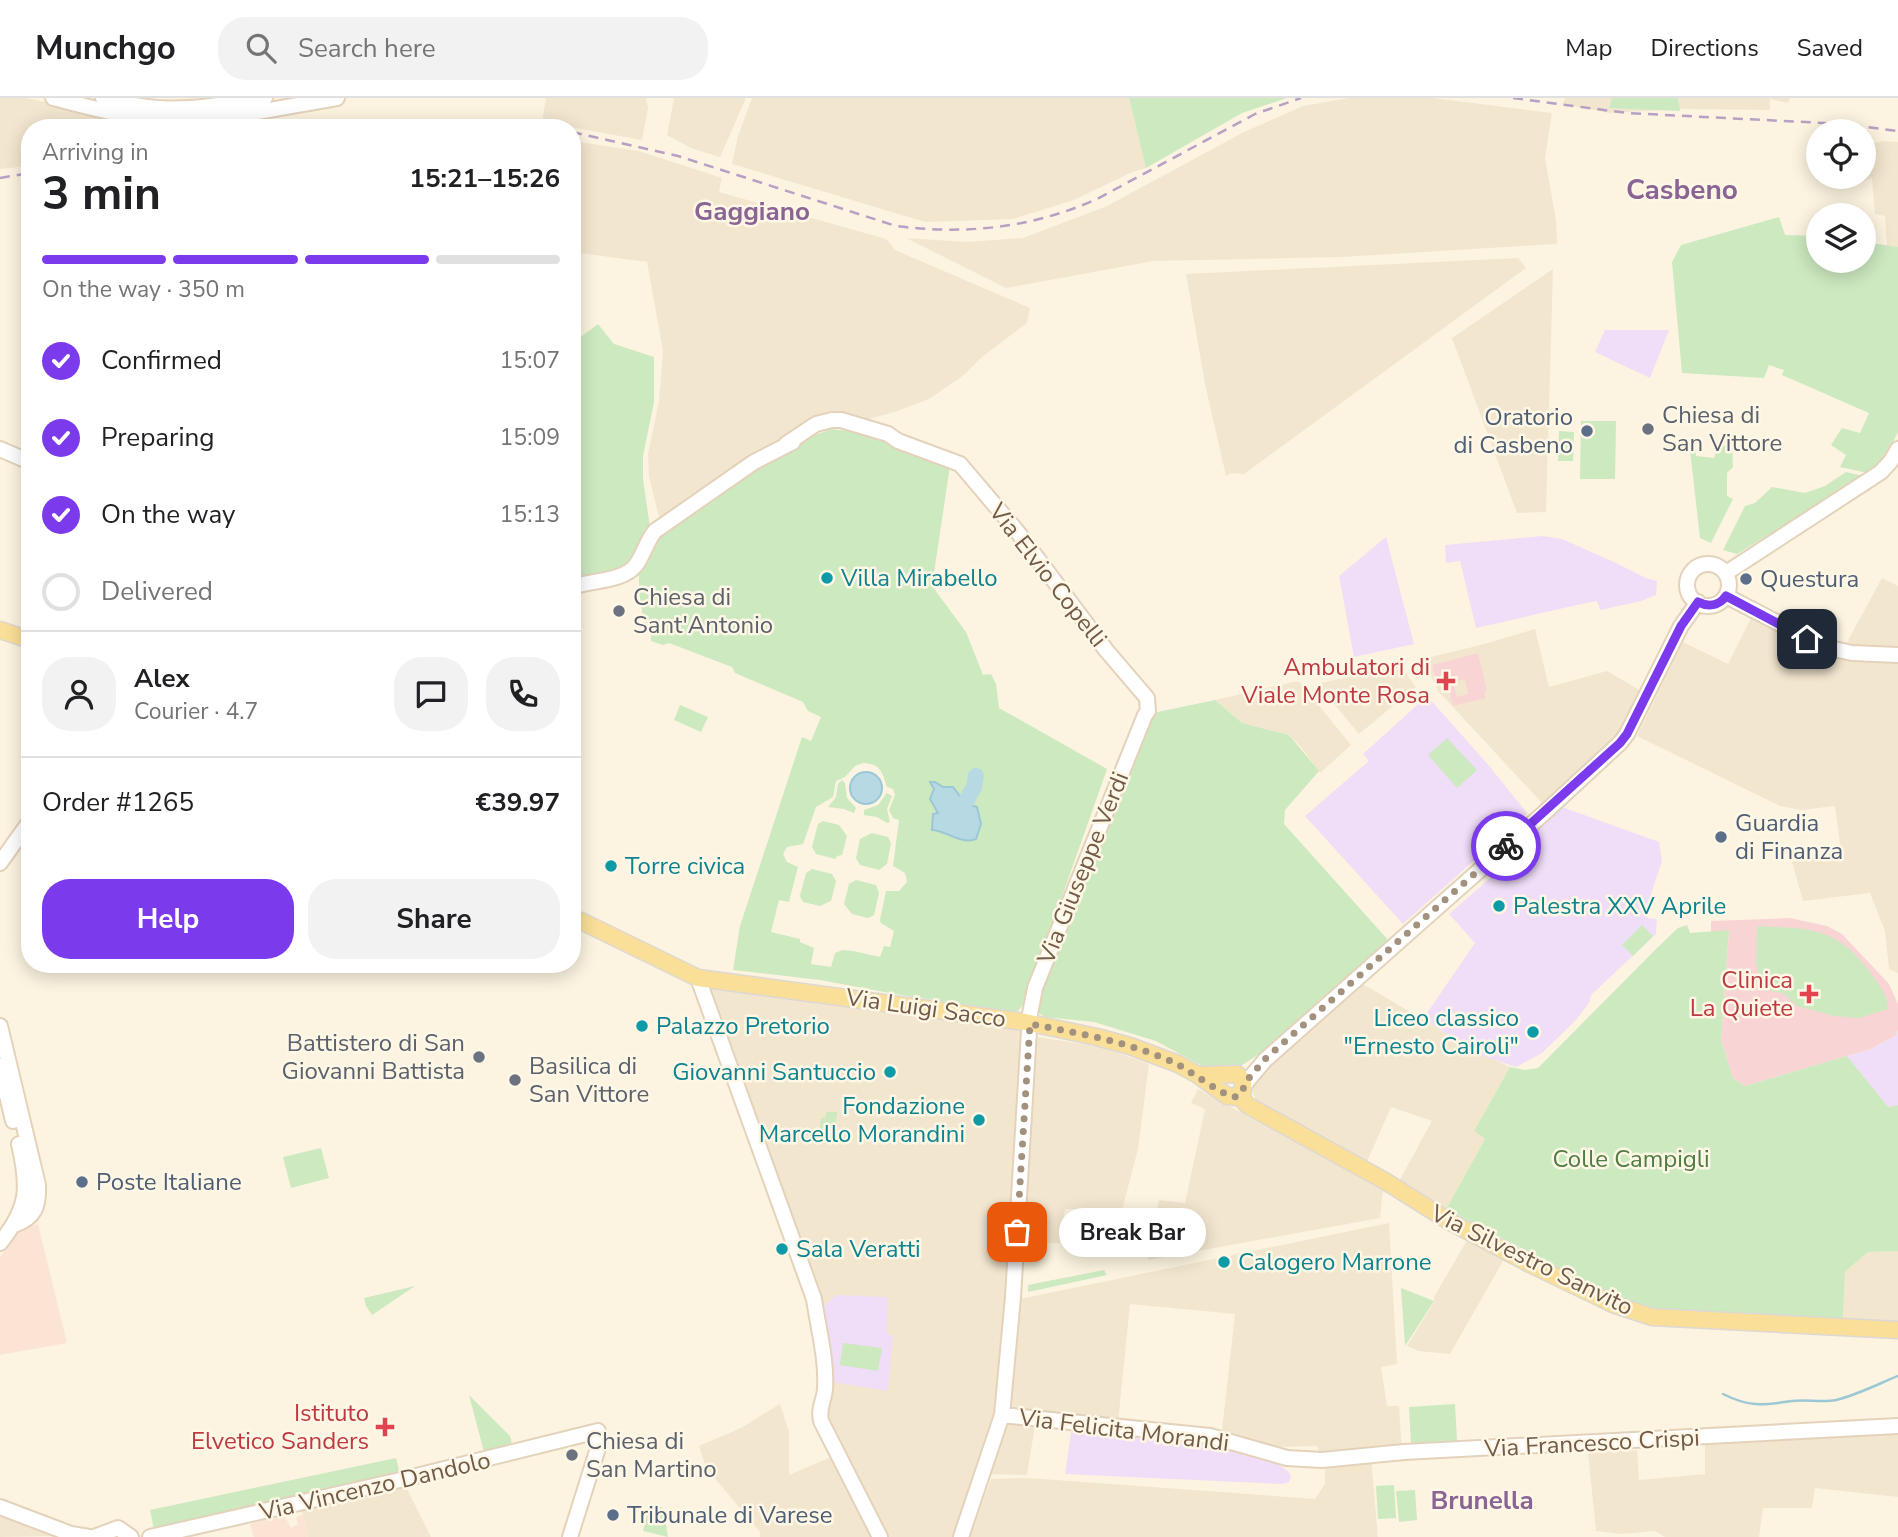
<!DOCTYPE html>
<meta charset="utf-8">
<style>
body{margin:0;font-family:"Nunito Sans",sans-serif;background:#f2f2f2;color:#202124;height:100vh;display:flex;flex-direction:column;font-size:26px;white-space:nowrap}
*{box-sizing:border-box;margin:0}
p{font-size:23px;color:#757577}
.icon{flex:none;width:38px;height:38px;fill:none;stroke:currentColor;stroke-width:2;stroke-linecap:round;stroke-linejoin:round}
.map{position:relative;flex:1;overflow:hidden}
.drawer{position:absolute;left:21px;top:21px;width:560px;height:854px;display:flex;flex-direction:column;background:#fff;border-radius:28px;box-shadow:0 4px 18px #0003}
.drawer>*{flex:none}
.fabs{position:absolute;left:1806px;top:21px;display:grid;gap:14px}
.fabs a{display:grid;place-items:center;width:70px;height:70px;border-radius:50%;background:#fff;box-shadow:0 4px 18px #0003;font-size:35px}
.pin{position:absolute;display:grid;place-items:center;width:60px;height:60px;color:#fff;margin:-30px;border-radius:14px;box-shadow:0 4px 10px #0006}
.courier{position:absolute;display:grid;place-items:center;width:70px;height:70px;margin:-35px;border:5px solid #7c3aed;border-radius:50%;background:#fff;color:#222;box-shadow:0 2px 9px #0007}
.bubble{position:absolute;height:49px;border-radius:24px;background:#fff;box-shadow:0 4px 18px #0003;font-size:23px;font-weight:700;line-height:49px;text-align:center}
.overview em{font-style:normal;font-weight:700}
.overview div{display:flex;flex-direction:column-reverse}
.overview{display:flex;align-items:center;justify-content:space-between;height:119px;padding:0 21px}
h1{font-size:46px;font-weight:700;line-height:52px}
.bar{display:grid;grid-template-columns:repeat(4,1fr);gap:10px 7px;align-content:center;height:84px;padding:0 21px}
.bar i{height:9px;border-radius:5px;background:#e0e0e0}
.bar .selected{background:#7c3aed}
.bar p{grid-column:span 4}
.line{display:flex;align-items:center;gap:18px;padding:0 21px;border-top:2px solid #e0e0e0}
.line div{flex:1}
.round{display:grid;place-items:center;flex:none;width:74px;height:74px;border-radius:28px;background:#f2f2f2}
ol{padding:0 21px;list-style:none}
li{display:flex;align-items:center;gap:21px;height:77px}
li p{margin-inline-start:auto}
li .icon{padding:7px;border-radius:50%;background:#7c3aed;color:#fff;stroke-width:4}
li:last-child{color:#757577}
li i{width:38px;height:38px;border:4px solid #e0e0e0;border-radius:50%}
.primary-button{display:flex;gap:14px;margin-top:auto;padding:14px 21px}
.primary-button a{flex:1;height:80px;border-radius:28px;background:#7c3aed;color:#fff;font-size:28px;font-weight:700;line-height:80px;text-align:center}
.primary-button a+a{background:#f2f2f2;color:#202124}
header{display:flex;align-items:center;gap:42px;box-sizing:border-box;height:98px;padding:0 35px;background:#fff;border-bottom:2px solid #e0e0e0}
header strong{font-size:33px}
nav{display:flex;gap:38px;margin-inline-start:auto;font-size:24px}
.search{width:490px;height:63px;background:#f2f2f2;display:flex;align-items:center;gap:18px;box-sizing:border-box;padding:0 24px;border-radius:28px;color:#757577;font-size:26px}
.map>svg:first-child{display:block}
.residential{fill:#f3e6cf}
.commercial{fill:#fce4d4}
.education{fill:#f0ddf8}
.medical{fill:#f9d4d5}
.green{fill:#cce9c0;fill-rule:evenodd}
.water{fill:#b6d9e4;stroke:#9cc8d6;stroke-width:2}
.lines{fill:none;stroke-linecap:round;stroke-linejoin:round}
.stream{stroke:#9cc8d6;stroke-width:2.5}
.river{stroke:#b6d9e4;stroke-width:16}
.secondary-casing{stroke:#e4d2bb;stroke-width:18}
.primary-casing{stroke:#ddd8d3;stroke-width:19}
.secondary{stroke:#fff;stroke-width:14}
.primary{stroke:#fadf99;stroke-width:16}
.rail{stroke:#b7a0c4;stroke-width:2.5;stroke-dasharray:10 7;stroke-linecap:butt}
.done{stroke:#a2917d;stroke-width:7;stroke-dasharray:0 12.6}
.route{stroke:#7c3aed;stroke-width:9}
.worship-dot{fill:#6b7280;stroke:#fff7e6;stroke-width:2.5}
.service-dot{fill:#5c6f8a;stroke:#fff7e6;stroke-width:2.5}
.culture-dot{fill:#0f9aa8;stroke:#fff7e6;stroke-width:2.5}
.health-dot{fill:#e0444e;stroke:#fff7e6;stroke-width:2.5}
.labels{text-anchor:middle;dominant-baseline:central;stroke-width:5;stroke-linejoin:round;paint-order:stroke}
.worship-label{font-size:24px;fill:#5b616d;stroke:#fff7e6;text-anchor:start}
.service-label{font-size:24px;fill:#4e5e75;stroke:#fff7e6;text-anchor:start}
.street-label{font-size:24px;fill:#725b48;stroke:#fff7e6}
.culture-label{font-size:24px;fill:#0d838f;stroke:#fff7e6;text-anchor:start}
.health-label{font-size:24px;fill:#be3a42;stroke:#fff7e6;text-anchor:end}
.park-label{font-size:24px;fill:#4f7d43;stroke:#fff7e6}
.neighbourhood-label{font-size:26px;font-weight:bold;fill:#896495;stroke:#fff7e6}
.quarter-label{font-size:28px;font-weight:bold;fill:#896495;stroke:#fff7e6}
</style>
<header>
<strong>Munchgo</strong>
<div class="search"><svg class="icon" aria-label="search" viewBox="0 0 24 24"><circle cx="10" cy="10" r="6"/><path d="M15 15l6 6"/></svg>Search here</div>
<nav><a>Map</a><a>Directions</a><a>Saved</a></nav>
</header>
<div class="map">
<svg width="1898" height="1439" viewBox="0 0 1898 1439">
<rect width="100%" height="100%" fill="#fcf4e0"/>
<path class="residential" d="M0,0H26L161,28L30,30V68L0,71Z
M546,0H646L648,10L642,42L542,24Z
M674,0H746L720,59L693,51L667,37Z
M752,0H1129L1146,70L1130,75L1074,102L1013,121L925,124L732,66L738,38Z
M1349,0H1433L1552,15L1545,60L1556,122L1557,146L1342,159L1153,163L1006,190L906,140L967,144L1023,140L1107,108L1244,34L1303,8Z
M1565,0H1790L1788,5L1770,1V12L1679,11L1609,15L1563,6Z
M572,43L639,53L722,80L719,94L886,141L895,152L1030,210L1027,225L982,259L964,277L929,301L894,314L862,323L829,315L753,358L661,427L649,379L648,356L659,303L663,253L647,164L572,154Z
M1884,43L1898,44V149L1887,148L1885,118L1875,116L1872,80L1844,89V79H1864V47Z
M1518,160L1526,170L1244,376L1231,375L1226,378L1205,286L1186,176Z
M1553,171L1546,414L1517,415L1452,240Z
M1882,480L1898,488V875L1889,871L1885,833L1870,795L1803,803L1792,764L1841,753L1835,708L1802,712L1780,708L1637,638L1683,544L1728,566L1751,520L1846,546Z
M1535,531L1549,589L1607,573L1641,593L1622,633L1611,647L1542,705L1438,593L1433,583L1426,560L1477,548Z
M1399,567L1416,589L1359,636L1320,589L1321,585Z
M1293,584H1300L1303,588L1351,647L1320,675L1301,649L1289,637L1242,625L1215,602Z
M1363,886L1478,954L1510,969L1474,1033L1485,1041L1444,1115L1397,1087L1432,1023L1391,1009L1366,1066L1259,1010L1250,987Z
M705,890L1027,930L999,1311L1036,1321L1027,1377L981,1376L959,1439H884L821,1316L817,1204Z
M1038,939L1102,949L1149,966L1138,1051L1122,1112L1065,1111L1060,1145H1037L1036,1138L1023,1139L1033,954Z
M1198,991L1383,1092L1380,1120L1148,1162L1159,1102L1185,1105L1205,1011L1191,1005Z
M1389,1125L1397,1266L1381,1269L1387,1308H1399L1402,1357L1371,1360L1378,1439H970L991,1381L1029,1380L1315,1401L1325,1386V1372L1317,1348L1272,1349L1222,1332L1235,1216L1130,1206L1118,1325L1003,1315L1015,1202Z
M1469,1139L1506,1158L1450,1256L1418,1253L1407,1248L1434,1204V1199Z
M1898,1153V1224L1843,1221L1845,1174L1868,1154Z
M780,1306L789,1334V1377L831,1359L874,1439H760V1434L706,1370L699,1348L741,1330Z
M1898,1334V1399L1815,1390L1812,1410H1763L1759,1439H1665L1655,1433L1622,1436L1596,1433L1588,1355L1637,1352L1639,1382L1705,1376V1346Z
M406,1389L431,1439H308L301,1409Z
M0,1416L62,1438L0,1439Z"/>
<path class="commercial" d="M38,1126L67,1245L0,1257V1159L21,1131Z
M284,1417L291,1430L298,1426L296,1419L303,1417L308,1439H254L250,1426Z"/>
<path class="education" d="M1605,232H1669L1650,280L1595,254Z
M1543,438L1562,441L1614,464L1646,480L1657,483L1656,497L1641,503L1600,512L1597,503L1586,505L1476,530L1460,463L1446,465L1445,447Z
M1386,439L1414,546L1354,559L1339,478Z
M1425,600H1429L1490,669L1527,715L1403,826L1305,718L1369,663L1363,656Z
M1562,709L1659,744L1662,763L1651,796L1647,820L1657,821L1656,836L1591,897L1589,905L1576,922L1542,955L1516,969L1483,958L1423,921L1475,845L1449,816L1519,755L1518,750Z
M1898,932V1007L1888,1009L1847,958L1871,951L1896,937Z
M835,1197L888,1199L887,1236L893,1238L888,1293L832,1284V1268L822,1211Z
M1072,1328L1205,1341L1277,1365L1289,1374L1291,1379L1289,1384L1282,1386L1065,1376Z"/>
<path class="medical" d="M1478,555L1487,593L1484,594L1486,600L1453,608L1448,587L1453,586L1457,599L1468,596L1465,581L1437,588L1432,567Z
M1790,820L1827,828L1842,836L1889,886L1898,906V932L1896,937L1871,951L1745,988L1733,980L1721,942L1729,833L1711,834V823Z"/>
<path class="green" d="M1129,0H1287L1242,15L1146,70Z
M1612,0H1678L1680,13L1609,10Z
M1779,119L1785,137L1818,138V163H1864V144L1898,149V334L1882,366L1868,375L1840,369L1846,357L1831,347L1842,330L1860,335L1869,315L1782,277L1784,272L1769,267L1764,280L1682,275L1672,164L1681,147Z
M598,226L614,246L654,259V304L643,358V381L650,429L625,468L572,484V235L578,241Z
M1581,323H1616L1615,381H1580Z
M832,331L857,334L950,368L932,488L966,534L983,577L991,576L996,586L999,610L1107,671L1024,906L1017,914L906,898L820,882L733,872L740,828L802,639L811,643L821,619L808,613L803,604L735,575L732,569L669,545L663,547L651,543V534L645,531L639,494V473L660,435L757,367L815,337ZM863,665C881,666 882,674 887,689L893,691L895,697L889,712L893,720L899,722L893,768L905,775L907,784L899,793H886L880,822L881,825L894,833L890,849L884,848L880,859L853,853L843,852L835,855L831,869L811,866L814,850L800,844V841L771,834L779,802L789,804L798,769L787,764L783,756L787,749L803,746L816,709L833,699L836,683L845,679L855,668Z
M1559,333L1574,334L1573,363H1558Z
M1732,347L1733,369L1727,375V398L1733,401L1711,445L1700,440L1690,352L1696,350V358L1714,360L1717,348Z
M1846,374L1863,378L1737,456L1723,452L1745,408L1755,405L1772,389L1805,395L1825,388Z
M1215,602L1242,625L1289,637L1319,673L1285,712L1284,726L1389,843L1264,953L1239,969L1202,968L1156,943L1094,924L1045,919L1039,915L1037,910L1040,890L1153,615Z
M680,607L708,619L701,634L674,622Z
M1447,640L1477,672L1457,690L1428,657Z
M842,682L845,685L847,700L856,710L854,715L844,711L828,709L836,699L838,686Z
M887,695L892,698L887,711L890,724L887,725L877,719L864,717V712L878,707Z
M823,723L839,727L847,738L842,757L837,758L835,761L816,756L812,749L818,726Z
M872,735L888,739L891,745L887,766L879,772L860,767L856,760L860,741Z
M812,771L832,776L836,783L831,803L820,808L803,804L800,798L806,775Z
M856,782L876,787L879,795L874,817L868,820L852,816L844,806L849,786Z
M1642,827L1653,838L1633,858L1622,847Z
M1687,827L1690,835L1729,832L1721,942L1733,980L1745,988L1847,958L1888,1009L1898,1007V1153L1868,1154L1845,1174L1843,1221L1656,1212L1620,1202L1458,1117L1444,1115L1485,1041L1474,1033L1510,969L1525,972L1538,970L1657,850L1678,830Z
M1757,828C1809,831 1835,828 1869,873C1878,886 1887,895 1888,911L1859,920L1834,918L1797,908L1783,895L1764,892L1756,867Z
M826,1014H837L834,1041L819,1040L821,1020H825Z
M321,1050L329,1080L291,1090L283,1059Z
M1104,1172L1107,1177L1028,1194V1187Z
M415,1188L372,1217L366,1208L364,1200Z
M1401,1190L1434,1203L1405,1248Z
M843,1245L882,1250L878,1273L840,1267Z
M469,1297L510,1338L512,1346L484,1354Z
M1455,1306L1457,1343L1411,1346L1409,1309Z
M396,1360L400,1376L154,1432L150,1412Z
M1394,1387L1396,1420L1378,1421L1376,1388Z
M1415,1392L1417,1422L1399,1424L1396,1393Z
M654,1407L663,1410L668,1439L643,1433L648,1413L653,1414Z"/>
<path class="water" d="M850 690a16 16 0 1 1 32 0a16 16 0 1 1-32 0Z
M930,684H935L943,689H953L965,705L977,709L981,726L976,741C961,747 945,732 932,732L933,716L938,715L930,701L934,691Z"/>
<g class="lines">
<path class="stream" d="M1723,1296C1751,1310 1763,1307 1792,1303C1807,1301 1822,1305 1836,1302C1857,1297 1878,1286 1898,1278"/>
<path class="river" d="M965,705L974,689L976,678"/>
<g class="secondary-casing">
<path id="secondary" d="M53,0C89,9 127,20 165,22C220,24 282,9 337,0
M103,0C115,3 128,6 140,8C181,15 224,6 265,0
M786,346L816,326L832,322H841L888,336L898,343L960,366L1016,432L1106,552L1147,600L1148,613L1145,617L1035,890L1030,916L1013,1199L1002,1317L961,1439
M0,351L30,364
M1687 487a21 21 0 1 1 42 0a21 21 0 1 1-42 0Z
M1726,475L1881,374L1891,363L1898,351
M572,489C591,482 623,484 636,467C644,456 646,444 655,433L754,364L793,344
M1726,498L1825,549L1852,555L1898,557
M0,765L30,723
M698,880L814,1201C818,1229 827,1262 825,1291C824,1303 818,1310 821,1323L880,1439
M0,928L38,1087C39,1108 35,1120 14,1127
M0,968L13,1023
M1244,987L1265,962L1543,716L1620,645L1627,636L1681,528L1698,504
M0,1145C29,1109 29,1090 19,1046
M1002,1317L1210,1338L1287,1360L1322,1362L1404,1354L1898,1328
M0,1409L71,1436L89,1439
M94,1439L118,1430L131,1439
M150,1439L400,1382L598,1333V1350L570,1439"/>
</g>
<g class="primary-casing">
<path id="primary" d="M0,532L30,542
M581,823L698,880L1025,924L1097,939L1130,948L1178,966L1198,977L1227,998L1235,999L1243,993V983L1237,976L1198,977
M1239,997L1247,1007L1385,1083L1447,1122L1530,1166L1615,1207L1652,1219L1898,1232"/>
</g>
<use href="#secondary" class="secondary"/>
<use href="#primary" class="primary"/>
<path class="rail" d="M1513,0L1627,15L1843,26L1898,33
M572,34L678,58L896,128C966,137 1032,130 1097,101L1255,16L1301,0
M0,80L30,75"/>
</g>
<g class="lines">
<path class="done" d="M1017,1134L1030,926C1079,935 1129,944 1175,965C1189,972 1225,999 1235,999L1243,993L1244,986L1265,961L1506,748"/>
<path class="route" d="M1506,748L1620,645L1627,636L1681,528L1698,504C1708,509 1719,508 1726,498L1807,541"/>
</g>
<g class="worship-dot">
<circle cx="1648" cy="331" r="7"/>
<circle cx="619" cy="513" r="7"/>
<circle cx="479" cy="959" r="7"/>
<circle cx="515" cy="982" r="7"/>
<circle cx="572" cy="1357" r="7"/>
</g>
<g class="service-dot">
<circle cx="1587" cy="333" r="7"/>
<circle cx="1746" cy="481" r="7"/>
<circle cx="1721" cy="739" r="7"/>
<circle cx="82" cy="1084" r="7"/>
<circle cx="613" cy="1417" r="7"/>
</g>
<g class="culture-dot">
<circle cx="827" cy="480" r="7"/>
<circle cx="611" cy="768" r="7"/>
<circle cx="1499" cy="808" r="7"/>
<circle cx="642" cy="928" r="7"/>
<circle cx="1533" cy="934" r="7"/>
<circle cx="890" cy="974" r="7"/>
<circle cx="979" cy="1022" r="7"/>
<circle cx="782" cy="1151" r="7"/>
<circle cx="1224" cy="1164" r="7"/>
</g>
<g class="health-dot">
<path d="M1442.5 572.5h7v7h7v7h-7v7h-7v-7h-7v-7h7z"/>
<path d="M1805.5 885.5h7v7h7v7h-7v7h-7v-7h-7v-7h7z"/>
<path d="M381.5 1318.5h7v7h7v7h-7v7h-7v-7h-7v-7h7z"/>
</g>
<g class="labels">
<g class="worship-label">
<text x="1662" y="317">Chiesa di<tspan x="1662" dy="28">San Vittore</tspan></text>
<text x="633" y="499">Chiesa di<tspan x="633" dy="28">Sant'Antonio</tspan></text>
<text x="465" y="945" text-anchor="end">Battistero di San<tspan x="465" dy="28">Giovanni Battista</tspan></text>
<text x="529" y="968">Basilica di<tspan x="529" dy="28">San Vittore</tspan></text>
<text x="586" y="1343">Chiesa di<tspan x="586" dy="28">San Martino</tspan></text>
</g>
<g class="service-label">
<text x="1573" y="319" text-anchor="end">Oratorio<tspan x="1573" dy="28">di Casbeno</tspan></text>
<text x="1760" y="481">Questura</text>
<text x="1735" y="725">Guardia<tspan x="1735" dy="28">di Finanza</tspan></text>
<text x="96" y="1084">Poste Italiane</text>
<text x="627" y="1417">Tribunale di Varese</text>
</g>
<g class="street-label">
<text transform="translate(1048 477) rotate(52)">Via Elvio Copelli</text>
<text transform="translate(1083 770) rotate(-68)">Via Giuseppe Verdi</text>
<text transform="translate(926 910) rotate(8)">Via Luigi Sacco</text>
<text transform="translate(1532 1162) rotate(26)">Via Silvestro Sanvito</text>
<text transform="translate(1124 1332) rotate(7)">Via Felicita Morandi</text>
<text transform="translate(1592 1345) rotate(-3)">Via Francesco Crispi</text>
<text transform="translate(375 1388) rotate(-13)">Via Vincenzo Dandolo</text>
</g>
<g class="culture-label">
<text x="841" y="480">Villa Mirabello</text>
<text x="625" y="768">Torre civica</text>
<text x="1513" y="808">Palestra XXV Aprile</text>
<text x="1519" y="920" text-anchor="end">Liceo classico<tspan x="1519" dy="28">"Ernesto Cairoli"</tspan></text>
<text x="656" y="928">Palazzo Pretorio</text>
<text x="876" y="974" text-anchor="end">Giovanni Santuccio</text>
<text x="965" y="1008" text-anchor="end">Fondazione<tspan x="965" dy="28">Marcello Morandini</tspan></text>
<text x="796" y="1151">Sala Veratti</text>
<text x="1238" y="1164">Calogero Marrone</text>
</g>
<g class="health-label">
<text x="1430" y="569">Ambulatori di<tspan x="1430" dy="28">Viale Monte Rosa</tspan></text>
<text x="1793" y="882">Clinica<tspan x="1793" dy="28">La Quiete</tspan></text>
<text x="369" y="1315">Istituto<tspan x="369" dy="28">Elvetico Sanders</tspan></text>
</g>
<g class="park-label">
<text x="1631" y="1061">Colle Campigli</text>
</g>
<g class="neighbourhood-label">
<text x="752" y="113">Gaggiano</text>
<text x="1482" y="1402">Brunella</text>
</g>
<g class="quarter-label">
<text x="1682" y="92">Casbeno</text>
</g>
</g>
</svg>
<div class="fabs">
<a><svg class="icon" aria-label="locate" viewBox="0 0 24 24"><circle cx="12" cy="12" r="6"/><path d="M12 2v4M12 18v4M2 12h4M18 12h4"/></svg></a>
<a><svg class="icon" aria-label="layers" viewBox="0 0 24 24"><path d="M12 4l9 5-9 5-9-5zM3 14l9 5 9-5"/></svg></a>
</div>
<div class="pin" style="left:1017px;top:1134px;background:#ea580c"><svg class="icon" aria-label="bag" viewBox="0 0 24 24"><path d="M5 8h14l-1 12H6zM9 8a3 3 0 0 1 6 0"/></svg></div>
<div class="pin" style="left:1807px;top:541px;background:#1f2937"><svg class="icon" aria-label="home" viewBox="0 0 24 24"><path d="M3 11l9-7 9 7M6 9v11h12V9"/></svg></div>
<div class="courier" style="left:1506px;top:748px"><svg class="icon" aria-label="bike" viewBox="0 0 24 24"><circle cx="6" cy="16" r="4"/><circle cx="18" cy="16" r="4"/><path d="M6 16l4-8h5l3 8M10 8l3 8H6M13 5h3"/></svg></div>
<div class="bubble" style="left:1059px;top:1110px;width:147px">Break Bar</div>
<section class="drawer">
<div class="overview"><div><h1>3 min</h1><p>Arriving in</p></div><em>15:21–15:26</em></div>
<div class="bar"><i class="selected"></i><i class="selected"></i><i class="selected"></i><i></i><p>On the way · 350 m</p></div>
<ol>
<li><svg class="icon" aria-label="check" viewBox="0 0 24 24"><path d="M5 12l5 5 9-10"/></svg>Confirmed<p>15:07</p></li>
<li><svg class="icon" aria-label="check" viewBox="0 0 24 24"><path d="M5 12l5 5 9-10"/></svg>Preparing<p>15:09</p></li>
<li><svg class="icon" aria-label="check" viewBox="0 0 24 24"><path d="M5 12l5 5 9-10"/></svg>On the way<p>15:13</p></li>
<li><i></i>Delivered</li>
</ol>
<div class="line" style="height:126px"><a class="round"><svg class="icon" aria-label="person" viewBox="0 0 24 24"><circle cx="12" cy="8" r="4"/><path d="M4 21q1-7 8-7t8 7"/></svg></a><div><b>Alex</b><p>Courier · 4.7</p></div><a class="round"><svg class="icon" aria-label="chat" viewBox="0 0 24 24"><path d="M4 5h16v11H9l-5 4z"/></svg></a><a class="round"><svg class="icon" aria-label="phone" viewBox="0 0 24 24"><path d="M5 4h4l2 5-3 2q2 4 5 5l2-3 5 2v4C11 20 4 13 5 4z"/></svg></a></div>
<div class="line" style="height:91px"><div>Order #1265</div><b>€39.97</b></div>
<div class="primary-button"><a>Help</a><a>Share</a></div>
</section>
</div>
